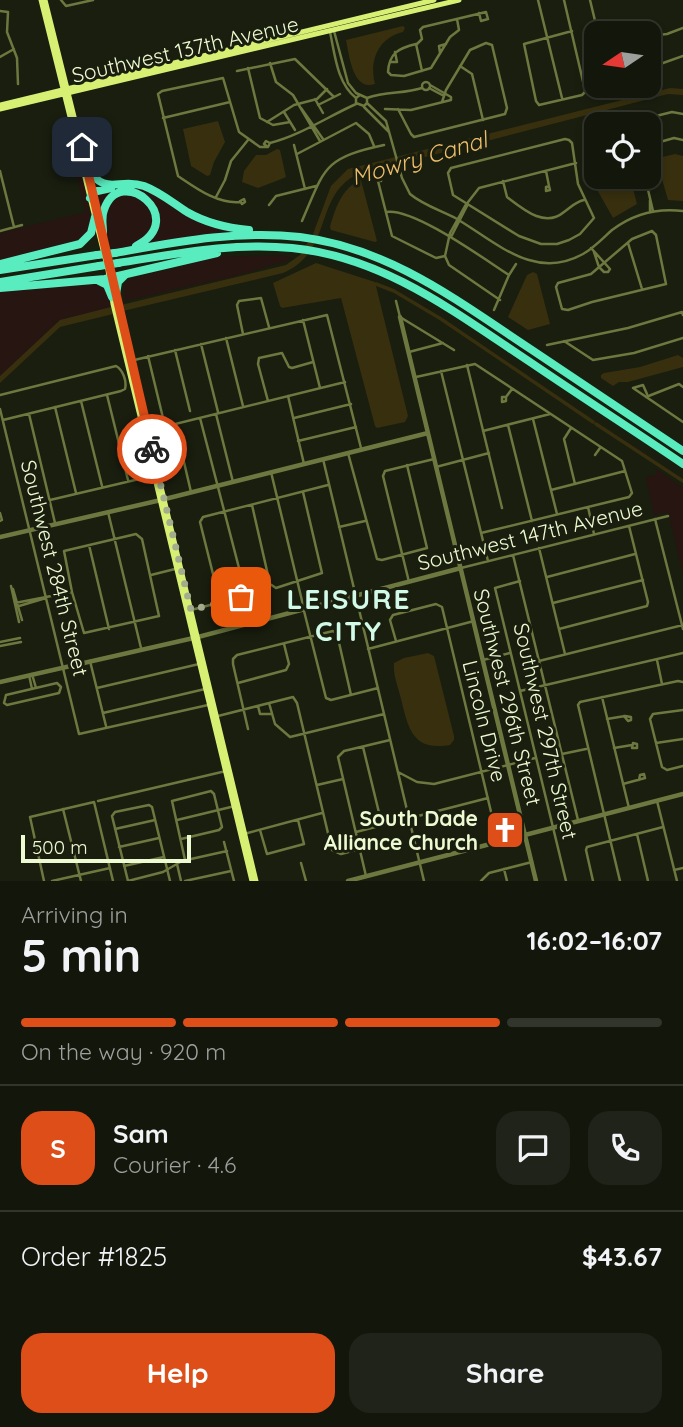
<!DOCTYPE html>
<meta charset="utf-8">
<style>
body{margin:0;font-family:Quicksand,sans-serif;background:#202319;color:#f1f3f6;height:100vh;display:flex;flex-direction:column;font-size:26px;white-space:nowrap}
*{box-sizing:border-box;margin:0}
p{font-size:23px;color:#9d9f9d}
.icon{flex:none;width:38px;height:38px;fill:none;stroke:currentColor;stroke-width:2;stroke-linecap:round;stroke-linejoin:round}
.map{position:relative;height:881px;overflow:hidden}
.drawer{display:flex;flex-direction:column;background:#13160b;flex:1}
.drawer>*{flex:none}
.needle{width:46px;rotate:257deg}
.controls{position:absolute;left:584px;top:21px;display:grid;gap:14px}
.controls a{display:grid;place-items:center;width:77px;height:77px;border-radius:14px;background:#13160b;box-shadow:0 4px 10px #0003,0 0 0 2px #32352c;font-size:35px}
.scale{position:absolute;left:21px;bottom:18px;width:170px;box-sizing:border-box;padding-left:7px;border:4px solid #eefad1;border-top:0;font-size:19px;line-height:24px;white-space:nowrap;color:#eefad1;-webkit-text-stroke:5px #191e0f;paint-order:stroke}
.pin{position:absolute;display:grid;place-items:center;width:60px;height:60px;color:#fff;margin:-30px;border-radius:14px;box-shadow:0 4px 10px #0006}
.courier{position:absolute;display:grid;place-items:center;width:70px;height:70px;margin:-35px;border:5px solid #dd4e19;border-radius:50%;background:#fff;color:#222;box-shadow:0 2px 9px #0007}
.head em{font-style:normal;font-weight:700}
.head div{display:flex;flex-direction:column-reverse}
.head{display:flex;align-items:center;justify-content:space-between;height:119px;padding:0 21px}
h1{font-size:46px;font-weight:700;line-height:52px}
.bar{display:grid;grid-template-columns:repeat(4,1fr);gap:10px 7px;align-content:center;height:84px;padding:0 21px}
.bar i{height:9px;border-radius:5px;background:#32352c}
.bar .on{background:#dd4e19}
.bar p{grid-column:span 4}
.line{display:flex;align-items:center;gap:18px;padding:0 21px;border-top:2px solid #32352c}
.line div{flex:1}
.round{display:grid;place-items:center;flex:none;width:74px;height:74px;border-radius:21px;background:#202319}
.button{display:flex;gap:14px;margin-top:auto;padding:14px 21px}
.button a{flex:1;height:80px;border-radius:21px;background:#dd4e19;color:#fff;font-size:28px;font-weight:700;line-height:80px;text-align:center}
.button a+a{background:#202319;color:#f1f3f6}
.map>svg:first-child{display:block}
.green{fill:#271512}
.water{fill:#372f0e}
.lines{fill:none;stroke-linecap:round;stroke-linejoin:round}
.canal{stroke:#372f0e;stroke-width:3.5}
.minor{stroke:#6c783f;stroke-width:2.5}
.tertiary{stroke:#6c783f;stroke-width:4.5}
.secondary{stroke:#d7ef72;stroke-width:5}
.motorway{stroke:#59ecbf;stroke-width:8}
.motorway-bridge{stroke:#59ecbf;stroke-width:8}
.done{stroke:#a3ad8d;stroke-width:7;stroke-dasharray:0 12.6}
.route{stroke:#dd4e19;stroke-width:9}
.labels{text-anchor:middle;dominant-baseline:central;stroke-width:6;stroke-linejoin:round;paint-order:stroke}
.street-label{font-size:21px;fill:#eefad1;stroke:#191e0f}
.poi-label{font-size:21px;font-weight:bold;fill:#eefad1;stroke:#191e0f;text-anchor:end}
.water-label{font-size:23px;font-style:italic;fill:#eebe6a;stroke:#191e0f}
.district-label{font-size:28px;font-weight:bold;letter-spacing:2px;fill:#d2fae8;stroke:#191e0f}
</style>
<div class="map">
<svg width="683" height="881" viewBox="0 0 683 881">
<rect width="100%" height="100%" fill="#191e0f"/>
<path class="green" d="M81,174L92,220L86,239L0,263V233L85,212L77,175Z
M127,186L148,190L187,214L242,231L143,245L157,221L142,193L114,195L101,216L95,193Z
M121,194L144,198L154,219C147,242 133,246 111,250C104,220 96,215 121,194Z
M282,255L293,259L239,275L124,301V284L130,278L218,257Z
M94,282L104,284L113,307L60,320L0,376V289Z
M656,469L683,488V575L668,512L654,515L646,479L648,476L656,475Z"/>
<path class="water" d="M403,26L405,28L403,32C378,38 369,61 375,84C353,92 349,55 346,40Z
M670,88L683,89V95L668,94L356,175C314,196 333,252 283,273L123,311L121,305L286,265L300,255L313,234L331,186L348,169Z
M613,117L617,124H597V177H630L637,204L613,218L595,186L583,127L589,123Z
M218,121L225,142L214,162L210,175L207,176L191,166L183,129Z
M277,149L280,150L286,177L284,178L258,188L242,182L244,171L256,155H266Z
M675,154L683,156V201L668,200L657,162L658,158Z
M361,180L377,241L375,242L331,230L330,227C335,209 342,187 361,180Z
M316,263L375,282L408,416L405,422L377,428L375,426L341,298L282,308L280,306L273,283Z
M533,272L537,274L550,324L528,330L508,317L527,275Z
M111,307L113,314L60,327L0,383V376L60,320Z
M678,355L683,358V367L628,382H619L613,386L601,378V375L604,373L640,367Z
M428,653L434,656L454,736V740L450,745C410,752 408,725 400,695C397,684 393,674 394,663L404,658Z"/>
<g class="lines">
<path class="canal" d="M376,284L394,291L441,319L593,422
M596,424L683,481"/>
<path class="minor" d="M61,0L66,6L93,0
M538,0L562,98
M564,0L585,90V92L582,95L539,105L536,101L524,44L572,31
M590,0L598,33
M0,11L8,12L7,32L17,58L18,84
M334,31L348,83L356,93L367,98V103L364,106L356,103V98L360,95
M330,32C335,55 337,83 356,98
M649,36L667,34L683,28
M416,44C399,48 389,53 388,72L391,75L404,76L431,68L450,37L459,30L457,19
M416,44L422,71
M417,44L422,39L420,30L423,27C444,22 465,17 486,12L488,19L481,21L479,13
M440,53L439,46L446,44
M0,57L14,49
M390,62H397L395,52
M270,63L276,82L293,95L320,141
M460,66L472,74L483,120
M248,68L260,118L273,125L290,122
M649,68L683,56
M237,71L295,59L334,97
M422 86a4 4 0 1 1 8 0a4 4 0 1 1-8 0Z
M611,86L612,91L609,94L614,97L616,93L612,91
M429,88L444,96
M367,98C386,91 404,94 422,88
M315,99L323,113
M367,103L386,121L402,178L410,194C423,205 442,211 457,219C497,243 535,281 583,254C594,248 603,238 612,230C633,214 658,208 683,211
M318,105L340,94
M364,107L389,132
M301,108L323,139
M385,109L411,110L451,100V97L430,85
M398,109L411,134L414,137L505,114L507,108L492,45L486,43L470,50L446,90L442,102
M284,112L295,130
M163,118L230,102
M267,122L294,105L317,99L327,89
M633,124L636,121L672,112L683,114
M565,139L569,140L572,143L578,184L594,218L580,234L569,240L557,244H541L519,236L453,195L448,173L451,168Z
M266,141L270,143L268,147L264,144Z
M270,143C301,135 327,117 356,104
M294,145L305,189
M649,145L674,138L683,140
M297,154L356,123L369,134L374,146
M0,171L14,227
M546,171L549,186
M378,176L382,177L381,181L377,180Z
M645,177L653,211
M378,181L392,236L436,258L445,256
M503,181L507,197C524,210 545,228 564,212C571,207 575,202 584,200
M549,186L550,190L546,191V187Z
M216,197L225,180L231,161L248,140
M244,199L245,202L242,204L240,201Z
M650,200V212
M240,202C217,204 196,188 178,176L158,94L162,91L223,78L239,132L260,147H267
M269,205L276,196L316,186
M386,212C413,207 484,259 509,275
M302,221C325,168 323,158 384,145
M0,231L22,225
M652,231L656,235L666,284L592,302L568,310L562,309L556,287L558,283L591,274L632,239Z
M451,237L468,204
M628,243L642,289
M591,248L610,269L608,272H604L599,267L594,252
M445,256L450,233L465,206L479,188L576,163
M445,256L449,265L500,300
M396,301L400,317L454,350
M494,310L509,275L516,264
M303,320L320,388
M243,334L237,305L239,301L261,298L269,327
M226,338L243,406
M564,341L593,360L634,353L683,338
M201,344L218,412
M547,345L628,328L682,312L683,315
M175,350L190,411
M409,352L443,343
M148,356L163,418
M130,361L327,315L361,448
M467,365L502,508
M441,371L488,561
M416,377L475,364L622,461L632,493L629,497L481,533
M633,388L683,422
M633,388L643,385L647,394
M0,395L116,366C123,370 127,381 125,389L121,391L3,420
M107,395L128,480
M288,396L304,464
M506,397V401L502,402V397H506L512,389
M646,397L679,384L683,387
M81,401L102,486
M268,401L258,364L259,358L282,353L289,367L292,368L313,362
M55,407L76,493
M0,409L79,734L208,705
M29,414L55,523
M216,414L233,482
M294,418L351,404
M533,419L557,514
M175,424L191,492
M508,425L532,521
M571,428L564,439L575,484
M147,431L345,382
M483,431L550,414
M298,441L356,427
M348,453L377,559L382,560L427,548L407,465
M595,455L600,448
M323,459L424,881
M436,467L489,453
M271,472L304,609
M551,490L625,471
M50,500L152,476
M252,505L270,584L276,588L322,573L303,492
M588,507L594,534
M108,512L141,648
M0,513L2,520L0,521
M655,519L683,629
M339,527L365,521
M136,534L142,539L159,616L84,633L72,592L64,551Z
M89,545L109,629
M539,548L565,654
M513,555L578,820
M461,568L668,516
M151,575L175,569
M547,577L635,554
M520,581L495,588L566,881
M409,582L383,476L385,471L434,459
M11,586L19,622
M13,589L22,620
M220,602L200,522L203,517L328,485
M15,603L72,592
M553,603L643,580
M19,606L46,598
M191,610L241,597L245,591L200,418
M304,611L326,698L331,700L378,688
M559,629L647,606L648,602L629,526
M396,641L390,620L393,615L436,604L442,607L498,841
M0,642L20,638
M0,646L21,642
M368,649L474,621
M483,660L510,653
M657,660L662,684
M90,661L106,726
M539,661L683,625
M32,674L36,688
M29,675L32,689
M57,683L61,687L59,693L7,705L4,703L6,695Z
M238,683L286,670L289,664L284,644
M97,688L199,664
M520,691L683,653
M602,697L629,808
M269,703L275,724L290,737L384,714
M258,706L260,714H272
M683,710L653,714L650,719L662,767L667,770L683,766
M103,713L205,689
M218,716L293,697L297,703L332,850L341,854L360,849
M607,719L625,716L631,717V720L628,721L624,716
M248,729L233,664V659L237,655L333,631L337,634L351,695
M633,743L637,744V748H632Z
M656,743L683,739
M363,747L382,825
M614,748L632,745
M562,754L586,749
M398,772L417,782L434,784L535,758
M623,784L645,778L644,774L640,775L639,780
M317,785L343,779
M98,801L226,771
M657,801L677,881
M63,809L81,881
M177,820L235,806
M115,829L155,820
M260,830L267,854L304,844L298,820
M356,832L488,798
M244,834L322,813
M637,834L648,881
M181,839L219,830L222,827L214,794L211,791L172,801L185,860
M224,842L234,881
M119,847L159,838
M301,863L306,881
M177,864L181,881
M124,866L164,857
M504,869L507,881
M674,870L683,868
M366,876L338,757L344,751L390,740
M44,881L30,817L94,802L113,881
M52,881L110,868
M128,881L112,816L115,812L149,805L152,807L170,881
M128,881L163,872L182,861L227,851
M185,881L231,871
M481,881L489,873L532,862
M593,881L586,850L587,847L663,827
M620,881L578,705L580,702L678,681L683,682"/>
<path class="tertiary" d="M400,317L536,881
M0,537L161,500L428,433
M0,682L198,637L461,568
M348,881L683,794"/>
<path class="secondary" d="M41,0L108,270L113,304L252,881
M45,0L100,221
M0,105L434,0
M0,109L459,0
M102,230L117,304L256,881"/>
<path class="motorway" d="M87,167C106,198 118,177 144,186C160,192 173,203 187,212C206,223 227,228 249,230
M90,198L93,192L111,188
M103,232C103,225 101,217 104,210C120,162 190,219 136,246
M115,253C177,242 237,230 300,237C390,248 459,302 532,350C582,384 633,417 683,451
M118,263C176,254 233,242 292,248C385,257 457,314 533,364C583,398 633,430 683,464
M0,264L80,244L91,233L95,217
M0,270L97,255
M99,281L107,285L112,297
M0,282L99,266
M0,288L105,279L217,253
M116,294L118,282L125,275"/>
<path class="motorway-bridge" d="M97,255L115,253
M99,266L118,263"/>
</g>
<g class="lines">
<path class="done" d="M152,449L191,610L241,597"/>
<path class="route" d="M82,147L152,449"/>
</g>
<defs>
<g id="church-square" transform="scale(2.0125)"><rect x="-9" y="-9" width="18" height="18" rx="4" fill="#dd4e19" stroke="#191e0f"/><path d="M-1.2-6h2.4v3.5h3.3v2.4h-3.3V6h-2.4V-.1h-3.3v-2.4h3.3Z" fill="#fff"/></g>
</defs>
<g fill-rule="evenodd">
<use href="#church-square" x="505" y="830"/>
</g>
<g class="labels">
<g class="street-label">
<text transform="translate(185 49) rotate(-13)">Southwest 137th Avenue</text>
<text transform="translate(530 535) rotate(-14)">Southwest 147th Avenue</text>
<text transform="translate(55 568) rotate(76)">Southwest 284th Street</text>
<text transform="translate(508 697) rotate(76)">Southwest 296th Street</text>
<text transform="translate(485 721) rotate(76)">Lincoln Drive</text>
<text transform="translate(546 731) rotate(77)">Southwest 297th Street</text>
</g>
<g class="poi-label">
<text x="478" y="818">South Dade<tspan x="478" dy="24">Alliance Church</tspan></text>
</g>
<g class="water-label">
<text transform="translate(419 158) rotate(-16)">Mowry Canal</text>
</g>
<g class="district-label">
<text x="349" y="598">LEISURE<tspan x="349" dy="32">CITY</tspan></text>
</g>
</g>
</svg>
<div class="controls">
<a><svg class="needle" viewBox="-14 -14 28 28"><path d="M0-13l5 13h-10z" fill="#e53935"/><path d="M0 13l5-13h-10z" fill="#9d9f9d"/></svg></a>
<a><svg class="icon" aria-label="locate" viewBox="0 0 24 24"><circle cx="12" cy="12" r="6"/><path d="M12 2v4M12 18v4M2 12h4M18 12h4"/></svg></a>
</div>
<div class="scale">500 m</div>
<div class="pin" style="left:241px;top:597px;background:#ea580c"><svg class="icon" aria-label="bag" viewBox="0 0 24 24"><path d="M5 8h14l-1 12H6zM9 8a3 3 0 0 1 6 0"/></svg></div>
<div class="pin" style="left:82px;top:147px;background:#1f2937"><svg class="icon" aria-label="home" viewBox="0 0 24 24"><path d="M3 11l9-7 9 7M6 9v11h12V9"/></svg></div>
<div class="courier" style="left:152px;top:449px"><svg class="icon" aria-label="bike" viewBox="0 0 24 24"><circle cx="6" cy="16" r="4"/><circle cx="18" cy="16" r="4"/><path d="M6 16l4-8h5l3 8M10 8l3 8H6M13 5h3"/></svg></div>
</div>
<section class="drawer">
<div class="head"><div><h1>5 min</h1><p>Arriving in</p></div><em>16:02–16:07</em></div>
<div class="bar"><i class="on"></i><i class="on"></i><i class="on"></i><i></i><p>On the way · 920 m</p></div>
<div class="line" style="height:126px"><b class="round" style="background:#dd4e19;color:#fff">S</b><div><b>Sam</b><p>Courier · 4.6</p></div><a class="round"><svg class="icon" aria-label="chat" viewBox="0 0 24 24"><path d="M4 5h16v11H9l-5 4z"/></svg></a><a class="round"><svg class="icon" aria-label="phone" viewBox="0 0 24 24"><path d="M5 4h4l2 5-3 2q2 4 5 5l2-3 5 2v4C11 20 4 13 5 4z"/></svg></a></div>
<div class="line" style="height:91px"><div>Order #1825</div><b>$43.67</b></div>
<div class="button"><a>Help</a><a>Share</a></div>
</section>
